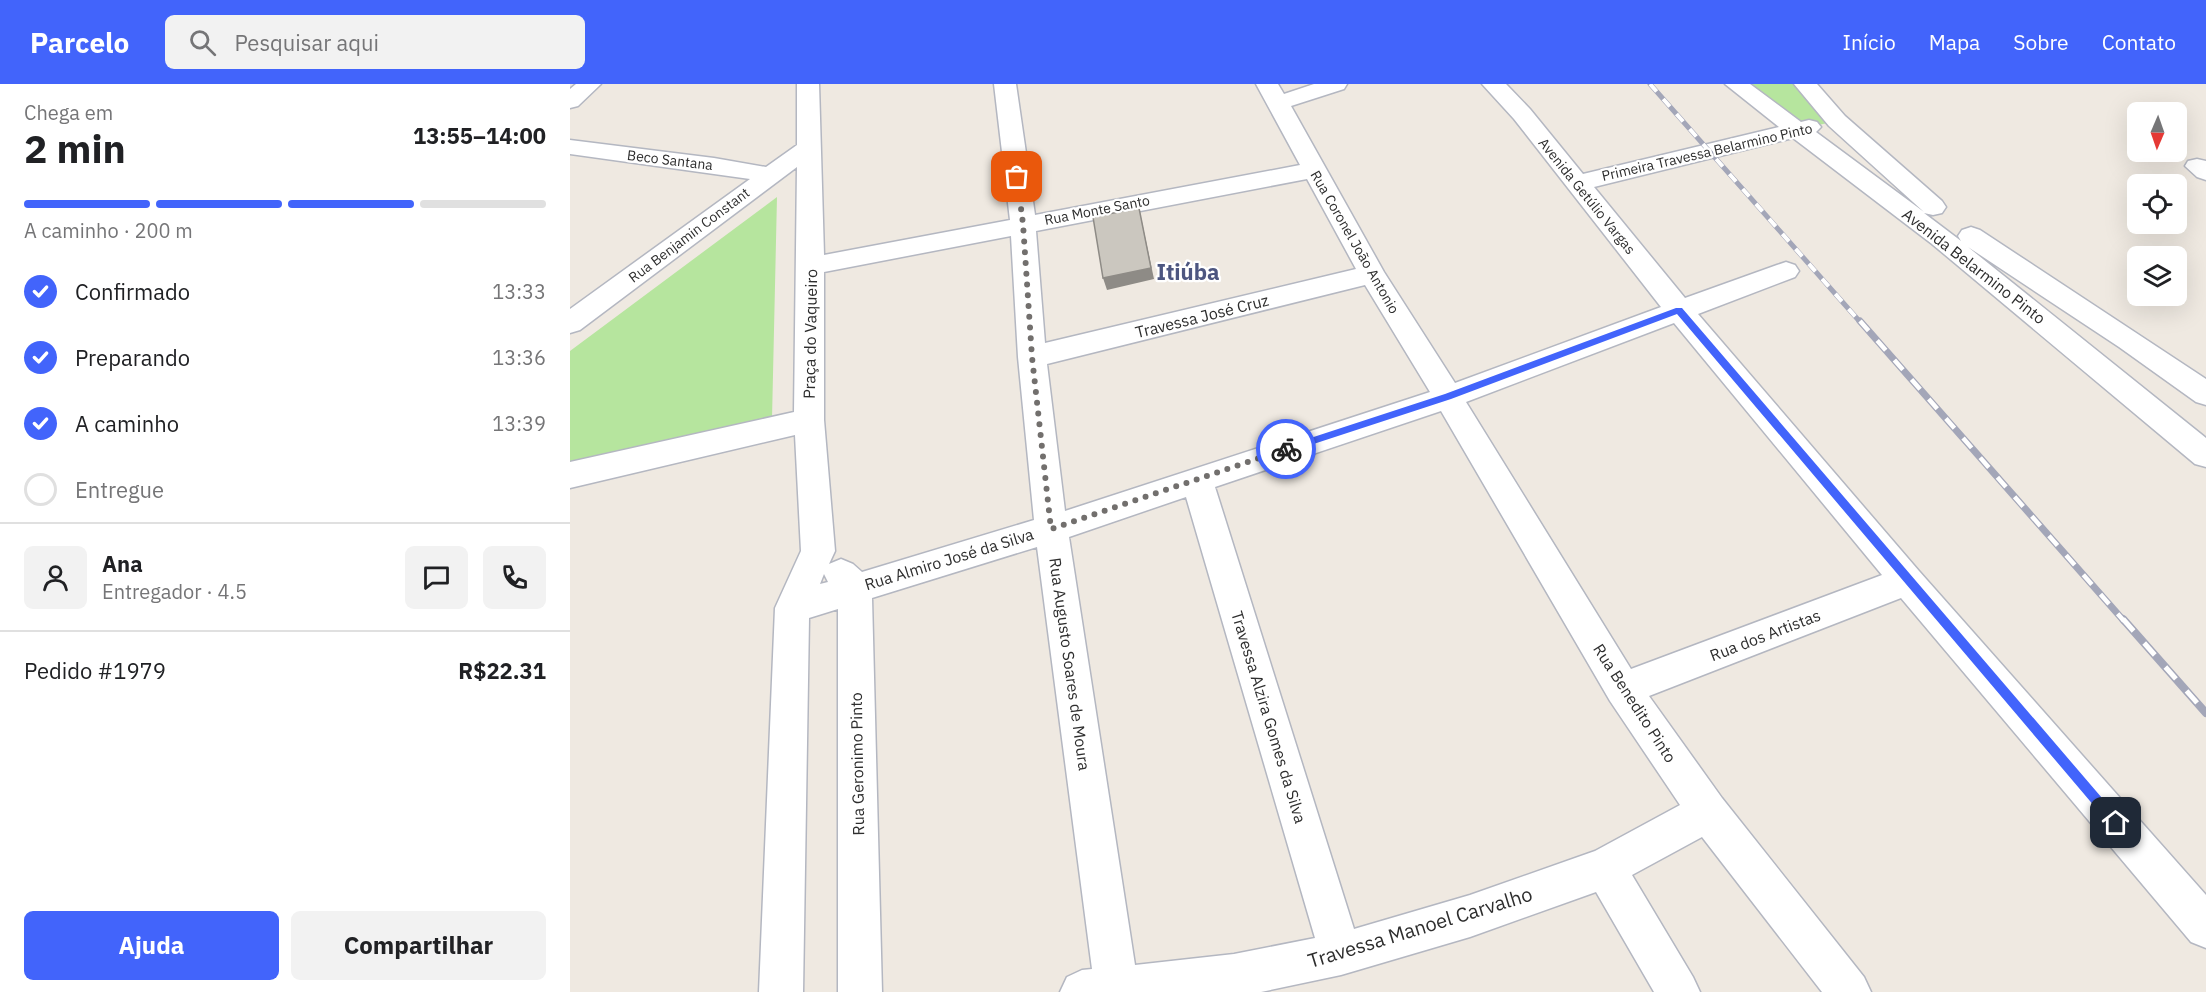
<!DOCTYPE html>
<html lang="pt">
<meta charset="utf-8">
<style>
body{margin:0;font-family:"IBM Plex Sans",sans-serif;background:#f2f2f2;color:#202124;height:100vh;display:flex;flex-direction:column;font-size:22px;white-space:nowrap}
*{box-sizing:border-box;margin:0}
p{font-size:20px;color:#757577}
.icon{flex:none;width:33px;height:33px;fill:none;stroke:currentColor;stroke-width:2;stroke-linecap:round;stroke-linejoin:round}
.map{position:relative;flex:1;overflow:hidden}
.side{display:flex;flex-direction:column;background:#fff;width:570px}
.side>*{flex:none}
.needle{width:39px;rotate:182deg}
.buttons{position:absolute;left:1557px;top:18px;display:grid;gap:12px}
.buttons a{display:grid;place-items:center;width:60px;height:60px;border-radius:9px;background:#fff;box-shadow:0 6px 24px #0002;font-size:30px}
.pin{position:absolute;display:grid;place-items:center;width:51px;height:51px;color:#fff;margin:-26px;border-radius:12px;box-shadow:0 3px 9px #0006}
.courier{position:absolute;display:grid;place-items:center;width:60px;height:60px;margin:-30px;border:4px solid #4264fb;border-radius:50%;background:#fff;color:#222;box-shadow:0 2px 8px #0007}
.overview em{font-style:normal;font-weight:700}
.overview div{display:flex;flex-direction:column-reverse}
.overview{display:flex;align-items:center;justify-content:space-between;height:102px;padding:0 24px}
h1{font-size:39px;font-weight:700;line-height:45px}
.bar{display:grid;grid-template-columns:repeat(4,1fr);gap:9px 6px;align-content:center;height:72px;padding:0 24px}
.bar i{height:8px;border-radius:4px;background:#e0e0e0}
.bar .current{background:#4264fb}
.bar p{grid-column:span 4}
.line{display:flex;align-items:center;gap:15px;padding:0 24px;border-top:2px solid #e0e0e0}
.line div{flex:1}
.round{display:grid;place-items:center;flex:none;width:63px;height:63px;border-radius:9px;background:#f2f2f2}
ol{padding:0 24px;list-style:none}
li{display:flex;align-items:center;gap:18px;height:66px}
li p{margin-inline-start:auto}
li .icon{padding:6px;border-radius:50%;background:#4264fb;color:#fff;stroke-width:4}
li:last-child{color:#757577}
li i{width:33px;height:33px;border:3px solid #e0e0e0;border-radius:50%}
.primary-button{display:flex;gap:12px;margin-top:auto;padding:12px 24px}
.primary-button a{flex:1;height:69px;border-radius:9px;background:#4264fb;color:#fff;font-size:24px;font-weight:700;line-height:69px;text-align:center}
.primary-button a+a{background:#f2f2f2;color:#202124}
header{display:flex;align-items:center;gap:36px;box-sizing:border-box;height:84px;padding:0 30px;background:#4264fb;color:#fff}
header strong{font-size:28px}
nav{display:flex;gap:33px;margin-inline-start:auto;font-size:21px}
.search{width:420px;height:54px;background:#f2f2f2;display:flex;align-items:center;gap:15px;box-sizing:border-box;padding:0 21px;border-radius:9px;color:#757577;font-size:22px}
main{display:flex;flex:1;min-height:0}
.map>svg:first-child{display:block}
.green{fill:#b6e59e}
.lines{fill:none;stroke-linecap:round;stroke-linejoin:round}
.minor-casing{stroke:#b4b7c1;stroke-width:3}
.minor{fill:#fff;fill-rule:evenodd}
.rail-far2-casing{stroke:#a3a6b8;stroke-width:5}
.rail-far1-casing{stroke:#a3a6b8;stroke-width:7}
.rail-casing{stroke:#a3a6b8;stroke-width:8}
.rail-far2{stroke:#fff;stroke-width:4;stroke-dasharray:10;stroke-linecap:butt}
.rail-far1{stroke:#fff;stroke-width:4.5;stroke-dasharray:13;stroke-linecap:butt}
.rail{stroke:#fff;stroke-width:5;stroke-dasharray:16;stroke-linecap:butt}
.shaded-wall{fill:#8e8b86}
.building{fill:#cbc7bf;stroke:#8e8b86;stroke-width:1.5}
.route{fill:#4264fb}
.done{stroke:#726f6d;stroke-width:6;stroke-dasharray:0 10.8}
.labels{text-anchor:middle;dominant-baseline:central;stroke-width:4.5;stroke-linejoin:round;paint-order:stroke}
.far-street-label{font-size:14px;fill:#2e2e2e;stroke:#fff}
.street-label{font-size:16px;fill:#2e2e2e;stroke:#fff}
.near-street-label{font-size:20px;fill:#2e2e2e;stroke:#fff}
.district-label{font-size:22px;font-weight:bold;fill:#4d5680;stroke:#fff}
</style>
<header>
<strong>Parcelo</strong>
<div class="search"><svg class="icon" aria-label="search" viewBox="0 0 24 24"><circle cx="10" cy="10" r="6"/><path d="M15 15l6 6"/></svg>Pesquisar aqui</div>
<nav><a>Início</a><a>Mapa</a><a>Sobre</a><a>Contato</a></nav>
</header>
<main>
<section class="side">
<div class="overview"><div><h1>2 min</h1><p>Chega em</p></div><em>13:55–14:00</em></div>
<div class="bar"><i class="current"></i><i class="current"></i><i class="current"></i><i></i><p>A caminho · 200 m</p></div>
<ol>
<li><svg class="icon" aria-label="check" viewBox="0 0 24 24"><path d="M5 12l5 5 9-10"/></svg>Confirmado<p>13:33</p></li>
<li><svg class="icon" aria-label="check" viewBox="0 0 24 24"><path d="M5 12l5 5 9-10"/></svg>Preparando<p>13:36</p></li>
<li><svg class="icon" aria-label="check" viewBox="0 0 24 24"><path d="M5 12l5 5 9-10"/></svg>A caminho<p>13:39</p></li>
<li><i></i>Entregue</li>
</ol>
<div class="line" style="height:108px"><a class="round"><svg class="icon" aria-label="person" viewBox="0 0 24 24"><circle cx="12" cy="8" r="4"/><path d="M4 21q1-7 8-7t8 7"/></svg></a><div><b>Ana</b><p>Entregador · 4.5</p></div><a class="round"><svg class="icon" aria-label="chat" viewBox="0 0 24 24"><path d="M4 5h16v11H9l-5 4z"/></svg></a><a class="round"><svg class="icon" aria-label="phone" viewBox="0 0 24 24"><path d="M5 4h4l2 5-3 2q2 4 5 5l2-3 5 2v4C11 20 4 13 5 4z"/></svg></a></div>
<div class="line" style="height:78px"><div>Pedido #1979</div><b>R$22.31</b></div>
<div class="primary-button"><a>Ajuda</a><a>Compartilhar</a></div>
</section>
<div class="map">
<svg width="1636" height="908" viewBox="0 0 1636 908">
<rect width="100%" height="100%" fill="#efe9e1"/>
<path class="green" d="M1161,0H1233L1267,37L1225,46Z
M207,113L202,335L0,385V267Z"/>
<g class="lines">
<g class="minor-casing">
<path id="minor" d="M6,0H31L8,22L0,24V5Z
M227,0H249L254,171L440,136L424,0H446L465,131L730,81L686,0H708L714,10L744,0H777L774,5L721,22L814,188L885,299L1091,223L944,35L912,0H936L960,25L1013,90L1209,43L1155,0H1180L1231,38L1239,36L1247,38L1251,43L1246,48L1354,128L1259,42L1224,0H1247L1275,32L1372,117L1376,123L1372,129L1363,131L1354,129L1391,157L1388,152L1392,146L1401,143L1410,146L1636,295V321L1626,318L1549,263L1398,163L1636,354V383L1625,380L1362,160L1223,54L1024,103L1115,214L1207,181L1216,178L1225,181L1229,187L1225,193L1128,230L1349,487L1636,811V864L1621,858L1331,514L1079,612L1152,714L1294,893L1301,908H1252L1132,753L1062,791L1123,893L1130,908H1084L1026,808L900,853L771,891L691,908H490L497,893L512,886L522,885L467,463L302,514L312,908H268V525L239,534L233,908H189L205,524L231,467L225,351L0,404V378L224,328L227,83L10,246L0,249V225L180,95L0,70V56L144,74L196,83L227,61ZM737,95L786,185L475,259L466,147ZM441,152L448,273L464,436L292,488L283,480L271,475L259,480L265,467L254,336V188ZM795,201L860,308L495,427L477,280ZM1104,239L1312,491L1061,585L896,318ZM871,327L1040,617L1110,721L1025,767L900,811L784,845L645,403ZM616,413L745,854L664,870L565,881L499,453ZM254,490L258,498L250,500Z
M1627,75L1636,77V96L1627,93L1615,82L1618,77Z"/>
</g>
<use href="#minor" class="minor"/>
<g class="rail-far2-casing">
<path id="rail-far2" d="M1080,0L1291,239"/>
</g>
<g class="rail-far1-casing">
<path id="rail-far1" d="M1290,237L1554,537"/>
</g>
<g class="rail-casing">
<path id="rail" d="M1553,535L1636,629"/>
</g>
<use href="#rail-far2" class="rail-far2"/>
<use href="#rail-far1" class="rail-far1"/>
<use href="#rail" class="rail"/>
</g>
<path class="shaded-wall" d="M569,124L584,195L537,206L533,194Z"/>
<path class="building" d="M569,124L581,184L533,194L523,133Z"/>
<path class="route" d="M1106,224H1112L1550,735V743H1542L1107,230L881,315L716,369L712,365L713,363L875,310Z"/>
<g class="lines">
<path class="done" d="M447,93L453,140L462,273L481,445L716,365"/>
</g>
<g class="labels">
<g class="far-street-label">
<text transform="translate(1137 68) rotate(-13)">Primeira Travessa Belarmino Pinto</text>
<text transform="translate(100 76) rotate(7)">Beco Santana</text>
<text transform="translate(1017 112) rotate(51)">Avenida Getúlio Vargas</text>
<text transform="translate(527 126) rotate(-11)">Rua Monte Santo</text>
<text transform="translate(119 151) rotate(-37)">Rua Benjamin Constant</text>
<text transform="translate(785 158) rotate(60)">Rua Coronel João Antonio</text>
</g>
<g class="street-label">
<text transform="translate(1404 182) rotate(38)">Avenida Belarmino Pinto</text>
<text transform="translate(632 232) rotate(-14)">Travessa José Cruz</text>
<text transform="translate(240 250) rotate(-89)">Praça do Vaqueiro</text>
<text transform="translate(379 475) rotate(-17)">Rua Almiro José da Silva</text>
<text transform="translate(1195 551) rotate(-21)">Rua dos Artistas</text>
<text transform="translate(500 580) rotate(82)">Rua Augusto Soares de Moura</text>
<text transform="translate(1065 619) rotate(57)">Rua Benedito Pinto</text>
<text transform="translate(699 633) rotate(73)">Travessa Alzira Gomes da Silva</text>
<text transform="translate(287 680) rotate(-91)">Rua Geronimo Pinto</text>
</g>
<g class="near-street-label">
<text transform="translate(850 843) rotate(-17)">Travessa Manoel Carvalho</text>
</g>
<g class="district-label">
<text x="618" y="187">Itiúba</text>
</g>
</g>
</svg>
<div class="buttons">
<a><svg class="needle" viewBox="-14 -14 28 28"><path d="M0-13l5 13h-10z" fill="#e53935"/><path d="M0 13l5-13h-10z" fill="#757577"/></svg></a>
<a><svg class="icon" aria-label="locate" viewBox="0 0 24 24"><circle cx="12" cy="12" r="6"/><path d="M12 2v4M12 18v4M2 12h4M18 12h4"/></svg></a>
<a><svg class="icon" aria-label="layers" viewBox="0 0 24 24"><path d="M12 4l9 5-9 5-9-5zM3 14l9 5 9-5"/></svg></a>
</div>
<div class="pin" style="left:447px;top:93px;background:#ea580c"><svg class="icon" aria-label="bag" viewBox="0 0 24 24"><path d="M5 8h14l-1 12H6zM9 8a3 3 0 0 1 6 0"/></svg></div>
<div class="pin" style="left:1546px;top:739px;background:#1f2937"><svg class="icon" aria-label="home" viewBox="0 0 24 24"><path d="M3 11l9-7 9 7M6 9v11h12V9"/></svg></div>
<div class="courier" style="left:716px;top:365px"><svg class="icon" aria-label="bike" viewBox="0 0 24 24"><circle cx="6" cy="16" r="4"/><circle cx="18" cy="16" r="4"/><path d="M6 16l4-8h5l3 8M10 8l3 8H6M13 5h3"/></svg></div>
</div>
</main>
